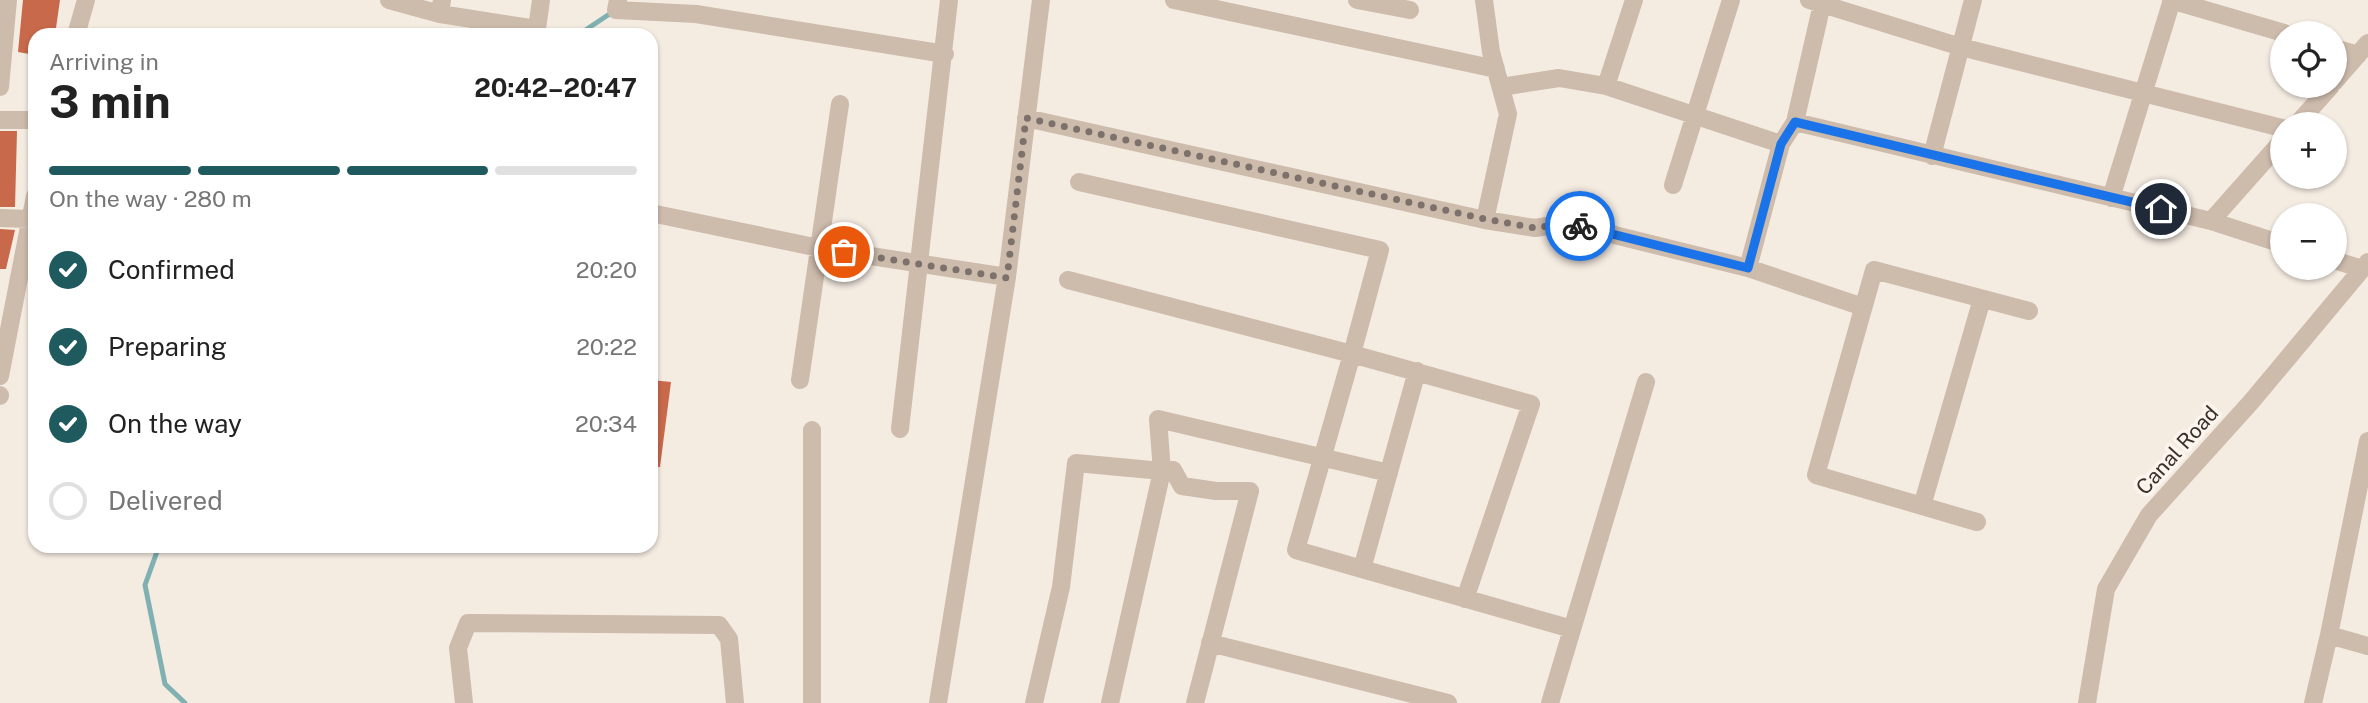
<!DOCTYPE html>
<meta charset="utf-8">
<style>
body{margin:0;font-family:"Public Sans",sans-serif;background:#f2f2f2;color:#222;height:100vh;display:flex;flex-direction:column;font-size:26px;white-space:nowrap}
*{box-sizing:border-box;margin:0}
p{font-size:23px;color:#767676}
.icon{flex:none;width:38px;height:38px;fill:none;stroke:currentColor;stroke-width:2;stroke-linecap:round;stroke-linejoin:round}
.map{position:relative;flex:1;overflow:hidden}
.panel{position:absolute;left:28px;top:28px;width:630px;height:525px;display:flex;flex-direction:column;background:#fff;border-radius:21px;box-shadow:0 2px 5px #0004}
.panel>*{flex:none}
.fabs{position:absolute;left:2270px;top:21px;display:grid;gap:14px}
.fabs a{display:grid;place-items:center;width:77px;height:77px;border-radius:50%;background:#fff;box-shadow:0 2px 5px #0004;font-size:35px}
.pin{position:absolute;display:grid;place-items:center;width:60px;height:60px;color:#fff;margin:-30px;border:4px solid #fff;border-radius:50%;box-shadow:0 2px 7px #0007}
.courier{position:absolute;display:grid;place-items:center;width:70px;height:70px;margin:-35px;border:5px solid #1a73e8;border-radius:50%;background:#fff;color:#222;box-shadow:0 2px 9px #0007}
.headline em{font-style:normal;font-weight:700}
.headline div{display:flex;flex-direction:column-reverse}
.headline{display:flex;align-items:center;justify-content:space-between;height:119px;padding:0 21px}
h1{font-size:46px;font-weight:700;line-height:52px}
.bar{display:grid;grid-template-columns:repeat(4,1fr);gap:10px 7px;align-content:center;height:84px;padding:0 21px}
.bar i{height:9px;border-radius:5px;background:#e0e0e0}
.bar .on{background:#1f5a5e}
.bar p{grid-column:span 4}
ol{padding:0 21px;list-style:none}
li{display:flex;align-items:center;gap:21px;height:77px}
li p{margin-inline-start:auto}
li .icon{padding:7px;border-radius:50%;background:#1f5a5e;color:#fff;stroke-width:4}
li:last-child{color:#767676}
li i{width:38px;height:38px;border:4px solid #e0e0e0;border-radius:50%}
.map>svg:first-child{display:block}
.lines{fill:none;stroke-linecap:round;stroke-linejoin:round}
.stream{stroke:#7fb0b2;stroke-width:5}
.building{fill:#c8694b}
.minor{stroke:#cdbbac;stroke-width:18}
.done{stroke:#7c716b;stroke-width:7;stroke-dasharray:0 12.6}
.route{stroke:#1a73e8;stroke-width:9}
.labels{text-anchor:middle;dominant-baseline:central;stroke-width:7;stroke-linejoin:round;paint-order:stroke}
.street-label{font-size:21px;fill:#3b302b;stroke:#fbf5ee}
</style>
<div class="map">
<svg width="2368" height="703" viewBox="0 0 2368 703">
<rect width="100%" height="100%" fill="#f4ebe1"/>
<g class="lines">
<path class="stream" d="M578,35L614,11
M159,546L145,585L165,684L185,703"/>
</g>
<path class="building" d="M23,0H60L55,35H35V55L18,52Z
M0,131H17L15,207H0Z
M0,229L15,230L6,269H0Z
M651,380L671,382L660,467H651Z"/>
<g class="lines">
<path class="minor" d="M389,0L440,14L442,0
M618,0L616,10L696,14L945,54
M1174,0L1496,69
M1357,0L1410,10
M1484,0L1491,52L1508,114L1485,220
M1809,0L1961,47L2282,128
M2171,0L2284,33
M440,14L537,29L541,0
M76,35L86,0
M2334,48L2358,55
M2334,82L2368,43
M1606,86L1634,0
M0,87L8,0
M1501,87L1559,78L1606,86L1781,144
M1026,118L1485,220L1535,228L1566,223L1748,268L1863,307
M0,120H35
M1795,122L2211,221L2282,244
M2297,124L2331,86
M1932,156L1973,0
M1079,182L1380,250L1352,354L1531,404L1465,599
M1673,185L1731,0
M2111,198L2172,0
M651,213L819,248L1007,277
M0,218L31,219
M2211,221L2282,141
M2334,260L2362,269
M1748,268L1781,144L1795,122L1822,4
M1068,280L1352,354L1296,550L1362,569
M1417,371L1362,569L1572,629
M0,376L35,196
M800,380L840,104
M0,395V396
M900,429L949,0
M1922,506L1982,299
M1977,522L1816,475L1874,270L2029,311
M2329,635L2368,441
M1210,643L1448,703
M464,703L458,648L468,623L719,625L729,639L735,703
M812,703V430
M938,703L1007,277L1041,0
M1034,703L1061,587L1076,463L1162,471L1110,703
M1195,703L1250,491H1216L1182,486L1173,470L1162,471L1158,419L1389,473
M1550,703L1646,382
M2087,703L2106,589L2149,515L2251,402L2368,262
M2313,703L2329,635L2368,646"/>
</g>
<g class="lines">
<path class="done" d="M844,252L1007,278L1026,118L1485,219L1535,228L1566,223L1580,226"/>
<path class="route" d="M1580,226L1748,268L1781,144L1795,122L2161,209"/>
</g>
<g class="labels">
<g class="street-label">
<text transform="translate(2177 450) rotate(-48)">Canal Road</text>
</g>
</g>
</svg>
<div class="fabs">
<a><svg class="icon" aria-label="locate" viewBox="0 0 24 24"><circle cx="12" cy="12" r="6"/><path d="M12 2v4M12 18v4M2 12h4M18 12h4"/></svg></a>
<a>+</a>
<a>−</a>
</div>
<div class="pin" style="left:844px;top:252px;background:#ea580c"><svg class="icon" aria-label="bag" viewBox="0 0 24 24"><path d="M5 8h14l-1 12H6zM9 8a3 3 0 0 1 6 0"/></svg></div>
<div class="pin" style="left:2161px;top:209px;background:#1f2937"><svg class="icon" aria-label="home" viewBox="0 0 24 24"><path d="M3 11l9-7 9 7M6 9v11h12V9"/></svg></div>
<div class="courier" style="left:1580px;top:226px"><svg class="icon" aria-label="bike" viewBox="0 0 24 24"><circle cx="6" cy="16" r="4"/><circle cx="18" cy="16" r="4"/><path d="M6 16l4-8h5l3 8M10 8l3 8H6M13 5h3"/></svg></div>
<section class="panel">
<div class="headline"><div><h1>3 min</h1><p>Arriving in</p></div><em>20:42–20:47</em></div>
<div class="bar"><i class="on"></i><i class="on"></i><i class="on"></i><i></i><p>On the way · 280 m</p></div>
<ol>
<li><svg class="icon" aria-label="check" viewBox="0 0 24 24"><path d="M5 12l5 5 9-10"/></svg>Confirmed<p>20:20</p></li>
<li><svg class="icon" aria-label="check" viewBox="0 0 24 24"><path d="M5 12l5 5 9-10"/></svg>Preparing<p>20:22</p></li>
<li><svg class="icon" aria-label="check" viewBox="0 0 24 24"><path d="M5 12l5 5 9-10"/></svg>On the way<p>20:34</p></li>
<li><i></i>Delivered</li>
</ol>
</section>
</div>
